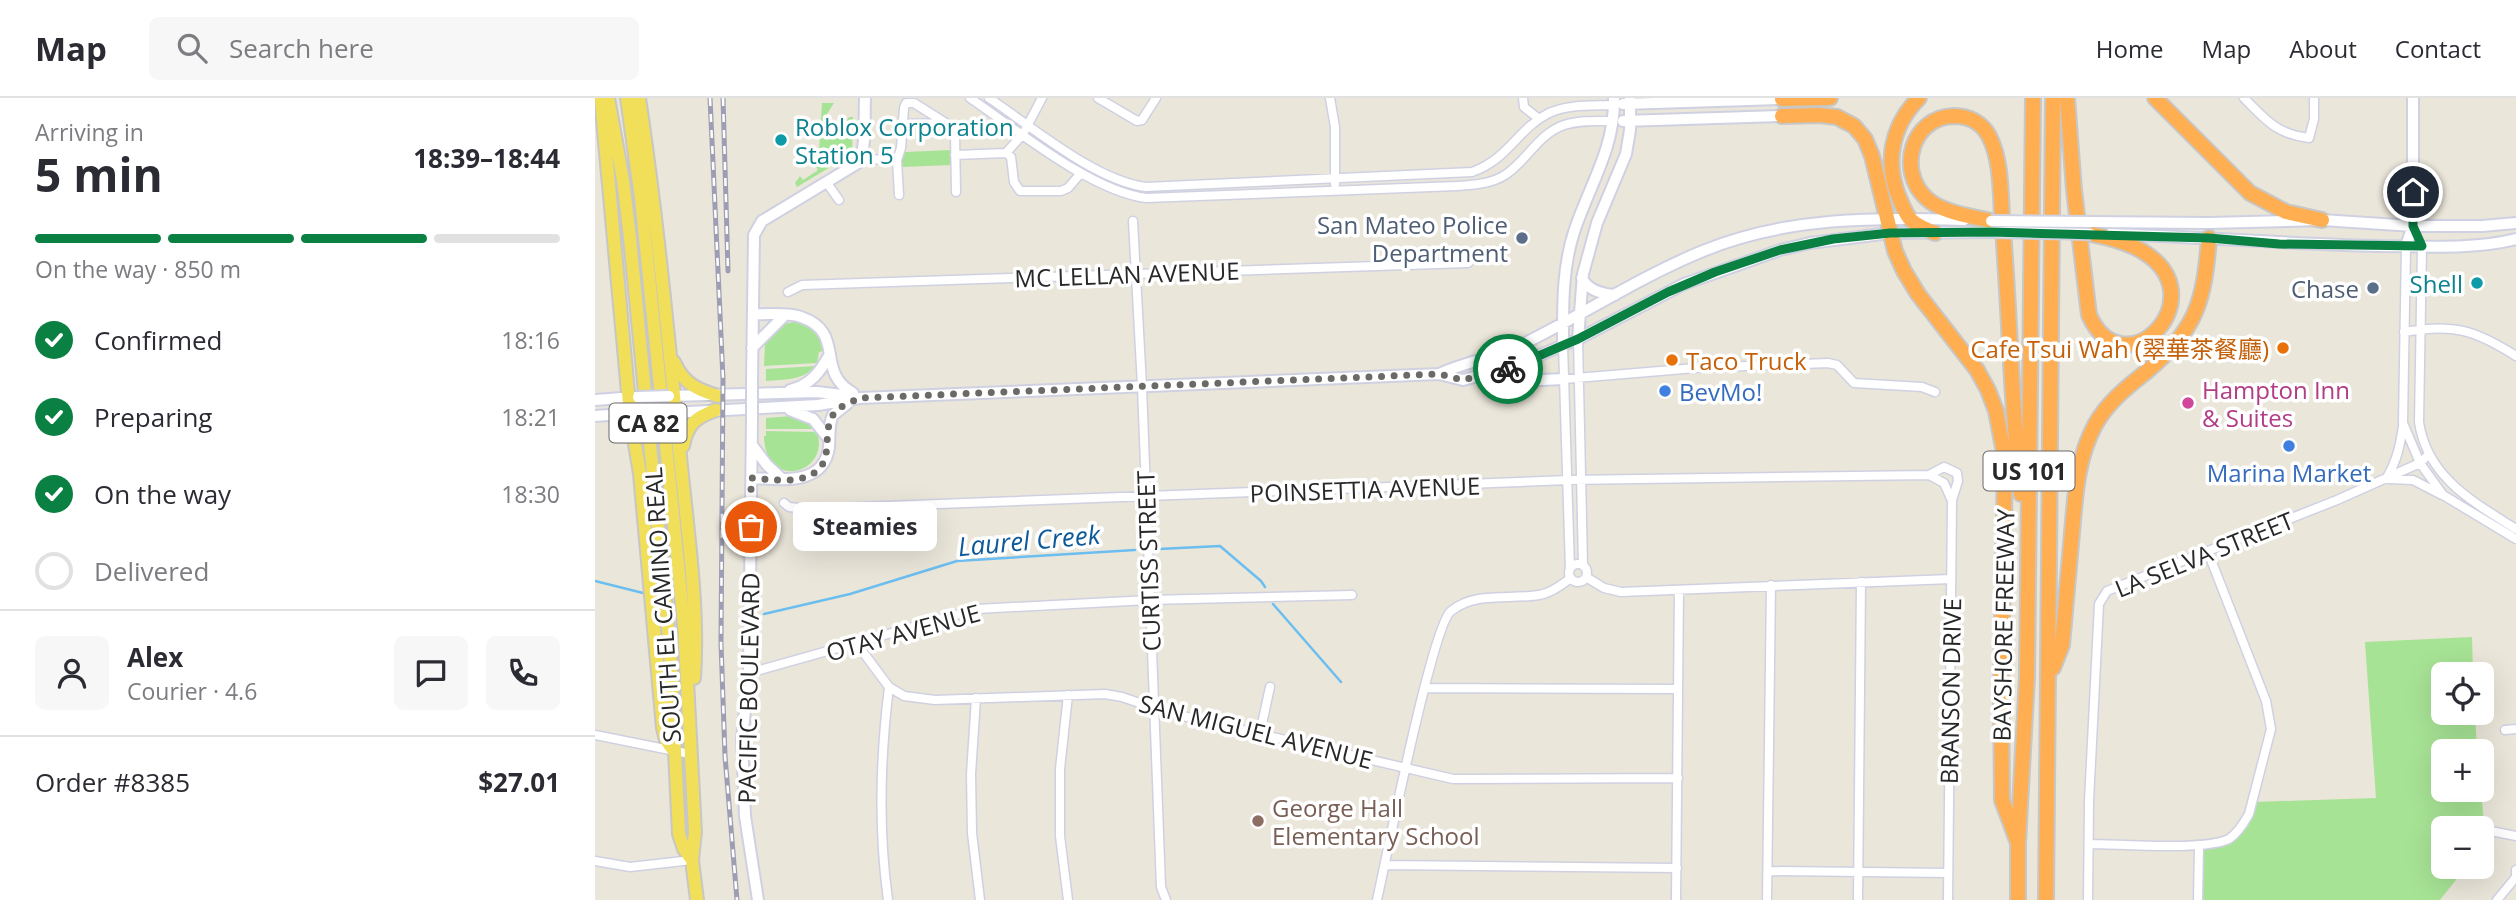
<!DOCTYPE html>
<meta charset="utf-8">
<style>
body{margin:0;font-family:"Open Sans","Noto Sans SC",sans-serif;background:#f7f7f7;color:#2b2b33;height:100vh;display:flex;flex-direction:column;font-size:26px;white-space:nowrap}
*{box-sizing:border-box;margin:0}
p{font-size:23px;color:#7c7c81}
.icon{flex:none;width:38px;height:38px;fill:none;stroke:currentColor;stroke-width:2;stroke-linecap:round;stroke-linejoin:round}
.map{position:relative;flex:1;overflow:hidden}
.panel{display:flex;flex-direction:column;background:#fff;width:595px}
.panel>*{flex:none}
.tools{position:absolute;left:1836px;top:564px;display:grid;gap:14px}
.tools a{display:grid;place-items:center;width:63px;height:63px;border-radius:10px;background:#fff;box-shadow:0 7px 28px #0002;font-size:35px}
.pin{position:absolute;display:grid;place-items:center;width:60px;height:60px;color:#fff;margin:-30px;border:4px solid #fff;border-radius:50%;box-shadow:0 2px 7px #0007}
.courier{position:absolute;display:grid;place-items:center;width:70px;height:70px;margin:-35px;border:5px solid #0b8043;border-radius:50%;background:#fff;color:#222;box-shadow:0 2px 9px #0007}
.bubble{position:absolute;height:49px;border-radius:10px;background:#fff;box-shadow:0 7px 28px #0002;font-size:23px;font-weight:700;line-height:49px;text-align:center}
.overview em{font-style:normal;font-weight:700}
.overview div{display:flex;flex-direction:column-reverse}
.overview{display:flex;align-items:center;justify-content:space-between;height:119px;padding:0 35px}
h1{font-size:46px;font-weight:700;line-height:52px}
.bar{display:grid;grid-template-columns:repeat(4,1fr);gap:10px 7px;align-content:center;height:84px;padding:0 35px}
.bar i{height:9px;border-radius:5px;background:#e1e1e2}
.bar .on{background:#0b8043}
.bar p{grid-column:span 4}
.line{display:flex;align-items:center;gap:18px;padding:0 35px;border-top:2px solid #e1e1e2}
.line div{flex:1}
.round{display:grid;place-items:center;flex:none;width:74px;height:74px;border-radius:10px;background:#f7f7f7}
ol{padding:0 35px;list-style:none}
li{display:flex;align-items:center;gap:21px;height:77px}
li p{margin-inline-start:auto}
li .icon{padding:7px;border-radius:50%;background:#0b8043;color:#fff;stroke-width:4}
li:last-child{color:#7c7c81}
li i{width:38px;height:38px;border:4px solid #e1e1e2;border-radius:50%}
header{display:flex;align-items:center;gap:42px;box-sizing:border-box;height:98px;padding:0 35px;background:#fff;border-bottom:2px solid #e1e1e2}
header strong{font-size:33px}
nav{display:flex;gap:38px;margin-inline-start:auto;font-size:24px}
.search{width:490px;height:63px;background:#f7f7f7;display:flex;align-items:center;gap:18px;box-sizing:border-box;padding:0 24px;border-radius:10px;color:#7c7c81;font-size:26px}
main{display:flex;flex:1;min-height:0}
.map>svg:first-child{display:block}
.green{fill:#a7e395}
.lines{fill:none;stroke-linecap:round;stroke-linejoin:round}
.stream{stroke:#6bbeef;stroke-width:2.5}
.street-casing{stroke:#cfd1e2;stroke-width:11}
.secondary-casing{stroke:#cfd1e2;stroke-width:14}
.primary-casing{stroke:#c7c7c7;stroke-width:16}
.highway-casing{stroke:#c7c7c7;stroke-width:18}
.street{stroke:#fff;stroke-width:8}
.secondary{stroke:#fff;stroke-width:10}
.primary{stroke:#f1de59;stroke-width:12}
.highway{stroke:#ffaf51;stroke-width:14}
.rail-casing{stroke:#9d9eb3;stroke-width:5}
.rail{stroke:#fff;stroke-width:2.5;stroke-dasharray:8;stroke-linecap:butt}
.secondary-bridge-casing{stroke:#cfd1e2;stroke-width:14;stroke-linecap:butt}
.secondary-bridge{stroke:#fff;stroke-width:10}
.done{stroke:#6c6a66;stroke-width:7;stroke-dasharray:0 12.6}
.route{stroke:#0b8043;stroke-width:9}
.culture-dot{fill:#0f9aa8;stroke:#fff;stroke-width:2.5}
.service-dot{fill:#5c6f8a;stroke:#fff;stroke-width:2.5}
.food-dot{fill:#e8710a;stroke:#fff;stroke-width:2.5}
.shop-dot{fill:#3f7fe0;stroke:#fff;stroke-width:2.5}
.hotel-dot{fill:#d1479c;stroke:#fff;stroke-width:2.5}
.education-dot{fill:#8d6e63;stroke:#fff;stroke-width:2.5}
.labels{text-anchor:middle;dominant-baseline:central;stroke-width:7;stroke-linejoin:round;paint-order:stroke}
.shield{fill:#fff;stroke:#686868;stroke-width:2}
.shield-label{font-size:23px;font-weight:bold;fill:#282828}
.culture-label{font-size:24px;fill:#0d838f;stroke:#fff;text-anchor:start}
.service-label{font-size:24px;fill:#4e5e75;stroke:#fff;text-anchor:end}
.street-label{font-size:24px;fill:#282828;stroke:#fff}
.food-label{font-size:24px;fill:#c56008;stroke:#fff;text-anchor:end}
.hotel-label{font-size:24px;fill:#b23c85;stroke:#fff;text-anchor:start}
.shop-label{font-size:24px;fill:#366cbe;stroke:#fff;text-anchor:start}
.education-label{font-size:24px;fill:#785e54;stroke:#fff;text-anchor:start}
.water-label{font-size:26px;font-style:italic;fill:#0c5999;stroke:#fff}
</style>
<header>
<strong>Map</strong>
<div class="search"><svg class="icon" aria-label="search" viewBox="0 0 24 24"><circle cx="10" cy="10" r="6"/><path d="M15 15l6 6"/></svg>Search here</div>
<nav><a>Home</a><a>Map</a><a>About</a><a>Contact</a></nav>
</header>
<main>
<section class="panel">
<div class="overview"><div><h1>5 min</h1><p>Arriving in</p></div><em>18:39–18:44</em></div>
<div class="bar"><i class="on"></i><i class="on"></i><i class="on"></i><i></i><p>On the way · 850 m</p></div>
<ol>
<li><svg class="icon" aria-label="check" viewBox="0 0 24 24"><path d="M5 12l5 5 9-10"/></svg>Confirmed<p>18:16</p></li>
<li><svg class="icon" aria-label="check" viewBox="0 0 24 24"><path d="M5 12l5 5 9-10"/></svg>Preparing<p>18:21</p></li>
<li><svg class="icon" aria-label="check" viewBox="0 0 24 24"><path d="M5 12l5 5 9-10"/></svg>On the way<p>18:30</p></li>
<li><i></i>Delivered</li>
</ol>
<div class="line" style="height:126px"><a class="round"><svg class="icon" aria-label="person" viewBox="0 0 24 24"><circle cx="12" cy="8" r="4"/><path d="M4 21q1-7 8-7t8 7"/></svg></a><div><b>Alex</b><p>Courier · 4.6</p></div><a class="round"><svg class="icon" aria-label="chat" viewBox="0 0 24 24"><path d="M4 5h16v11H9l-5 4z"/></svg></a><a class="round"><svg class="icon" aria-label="phone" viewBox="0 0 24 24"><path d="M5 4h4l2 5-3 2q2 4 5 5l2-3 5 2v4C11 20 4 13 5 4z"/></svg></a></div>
<div class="line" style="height:91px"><div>Order #8385</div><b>$27.01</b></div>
</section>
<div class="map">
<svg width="1921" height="802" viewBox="0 0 1921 802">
<rect width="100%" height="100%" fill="#ebe6da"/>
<path class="green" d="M227,5H239L232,16L234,24L242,28L250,25L254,19H258L257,56L202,89L200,85L205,78L208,82L223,72L218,64L224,54Z
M356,52V67L307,69V58L310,54Z
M200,224C217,227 225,237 228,253L224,254L222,265L169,268L170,246L185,226Z
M221,268C207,283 190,281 171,283V271Z
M197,318L208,320L220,331H171V320Z
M171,333L222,334C236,376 170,394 169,338H171Z
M1877,539L1878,576H1848V614H1880L1882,653H1848V691H1886L1890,738L1887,745L1886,730H1848V768H1872L1845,802H1603L1602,747L1637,740L1658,704L1781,700L1770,544Z"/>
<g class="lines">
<path class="stream" d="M564,451L625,448L666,483L670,489
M0,483L48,495
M678,506L746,584
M169,516L255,496L362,463L540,452"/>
<g class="street-casing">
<path id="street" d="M375,0C422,32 496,93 551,100L862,88C878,87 896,86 910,77C932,63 943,36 969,27C985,22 1002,23 1018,23
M394,0C437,29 501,83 551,89L877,74C914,61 922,31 954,15C974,6 998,8 1019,7
M503,0L542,23L547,22L561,0
M735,0L740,29V86
M928,0L929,9L944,21
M1649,0C1671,22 1681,36 1714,40L1719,21V0
M308,26L351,25
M411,55L416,59L419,84L425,93H466L473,90L486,75
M360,57L411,55L428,36L447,0
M267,61L302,62
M232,85L244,102
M304,97L302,62L306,50L309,10L311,5H319L357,29L360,35L361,94
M538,123L547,288L566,789L571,802
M1811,148L1808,325L1825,365L1848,397L1921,441
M1827,148L1824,324C1832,379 1878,404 1921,431
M193,194L207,187L873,165
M1809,234C1858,225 1880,232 1921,258
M983,241L988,467
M968,247L975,471
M969,281L1101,270L1233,265L1242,267L1259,285L1327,289L1340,294
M1334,377L1349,369L1362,375L1363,383L1357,402
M1791,381C1802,363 1805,348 1808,328
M1794,381L1818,382L1847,397
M189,405L194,409L213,411L974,382L1334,377L1349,385L1357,403L1353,802
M974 475a9 9 0 1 1 18 0a9 9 0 1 1-18 0Z
M991,479L1009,490L1026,494L1356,481
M262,546L294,589L309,598L340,602L510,596L527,599L571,614L858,681L1083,680
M154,575L382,511L554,502L757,497
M830,590L1083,591
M381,600L376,676L377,735L385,802
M1910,632L1921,631
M665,635L675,589
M0,637L95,656
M1867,725L1883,730
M1886,731L1921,738
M1494,746C1525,746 1610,753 1634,741C1643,735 1649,725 1654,716L1676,631L1671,603L1613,454
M0,763L35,769L97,762
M790,767L1082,770
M1173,773L1353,775
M293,802C283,730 285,661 294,589
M473,802L465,738V671L473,597
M782,802C791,762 837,528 856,513C881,493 914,502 944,497C956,495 966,487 976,480
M1081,802L1084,492
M1172,802L1176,487
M1263,802L1266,484
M1493,802L1494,703L1504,506L1512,493L1742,402L1825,365L1834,356
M1603,802L1604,747
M1902,802L1921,779V772"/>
</g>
<g class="secondary-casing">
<path id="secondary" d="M1028,6L1187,1
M1028,23L1187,18
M1496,124L1614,125L1727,122L1818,128H1887L1921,125
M1515,136C1605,139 1693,146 1783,148C1828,148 1877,152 1921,141
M1811,148L1818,128V0
M987,180C993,193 1007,196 1020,197
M158,216C173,217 192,214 206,219C252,235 219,273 258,295
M983,241L988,176L1002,125L1031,56L1035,32V0
M968,247C968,209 967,171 979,134C994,88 1020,50 1019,0
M157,250L189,218
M844,276C870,264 898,260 924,248C986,218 1044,179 1108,153C1190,119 1281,119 1369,122
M893,280L925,283L969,281
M157,282L159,137L167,123L263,65C272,52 269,17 270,0
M195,292C216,287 225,274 235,256
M74,298L222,294L256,298
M0,302L40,299
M195,312L218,321L233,340
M75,315L223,307L265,300L844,276L868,282L917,269L983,241L1089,186L1185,152L1215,145L1295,135L1396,134
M0,318L42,315
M157,320L154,575L147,641L150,718L163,802
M157,347L172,367L187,381
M156,380C184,381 229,389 234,349C235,338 233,327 238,317L253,305"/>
</g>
<g class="primary-casing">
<path id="primary" d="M6,0L35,316L45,376L68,630L71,642L78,652
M13,0L28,82L35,140L75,551L84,736L89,751L97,762
M32,0L46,100L89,526L100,734L97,762L102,802
M44,0C62,119 73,238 85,358C92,431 104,507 99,580
M79,264C88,285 102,292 123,298
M88,348C92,326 101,319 121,312"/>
</g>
<g class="highway-casing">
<path id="highway" d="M1324,0C1296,28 1289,66 1305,102C1308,109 1311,117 1316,122C1323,129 1331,131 1340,135
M1472,0L1479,92L1494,217C1529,295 1624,199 1547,153C1532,144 1514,140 1496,136
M1560,0L1655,95L1691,114L1727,122
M1187,1L1235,0
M1187,18L1224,17L1242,19L1259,28L1270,41L1277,58L1300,153L1309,173L1323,196L1382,272L1393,292L1401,313L1410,360L1406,594L1407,702L1423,745
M1396,123C1375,118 1347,115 1331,100C1302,73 1316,19 1359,18C1374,18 1387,25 1394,38C1408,65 1405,102 1408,132C1415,220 1416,308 1426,396
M1458,570L1467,547C1470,513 1473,480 1476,446C1480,406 1480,364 1500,327C1512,305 1532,289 1551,274C1602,231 1609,204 1614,140
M1423,802V745L1432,579L1438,0
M1451,802L1458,0"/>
</g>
<use href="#street" class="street"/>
<use href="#secondary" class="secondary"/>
<use href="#primary" class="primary"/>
<use href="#highway" class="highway"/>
<g class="rail-casing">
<path id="rail" d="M115,0L128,281L126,545L130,658L142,802
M128,0L133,173"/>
</g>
<use href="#rail" class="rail"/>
<g class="secondary-bridge-casing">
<path id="secondary-bridge" d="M1396,123L1496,124
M1396,134L1496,136
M43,299L74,298
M44,315H75
M157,320V282"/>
</g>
<use href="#secondary-bridge" class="secondary-bridge"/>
</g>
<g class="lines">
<path class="done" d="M156,429V380C173,381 195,385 211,379C243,367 225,338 238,317C244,308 256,304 265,300L844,276L868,282L913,271"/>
<path class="route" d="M913,271L983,241L1073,194L1120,174L1185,152L1238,141L1295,135L1396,134L1614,140L1684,146L1827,148L1818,128V94"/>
</g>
<g class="culture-dot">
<circle cx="186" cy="42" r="7"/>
<circle cx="1882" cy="185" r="7"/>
</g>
<g class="service-dot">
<circle cx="927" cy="140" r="7"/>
<circle cx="1778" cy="190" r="7"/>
</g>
<g class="food-dot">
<circle cx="1688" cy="250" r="7"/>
<circle cx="1077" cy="262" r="7"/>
</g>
<g class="shop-dot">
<circle cx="1070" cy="293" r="7"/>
<circle cx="1694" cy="348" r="7"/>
</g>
<circle class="hotel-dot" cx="1593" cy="305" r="7"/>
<circle class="education-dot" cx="663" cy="723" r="7"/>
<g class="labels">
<g class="shield">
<rect x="14.5" y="305.5" width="77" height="39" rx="5"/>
<rect x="1388.5" y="353.5" width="91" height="39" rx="5"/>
</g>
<g class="shield-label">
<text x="53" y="325">CA 82</text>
<text x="1434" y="373">US 101</text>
</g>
<g class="culture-label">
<text x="200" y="28">Roblox Corporation<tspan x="200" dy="28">Station 5</tspan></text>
<text x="1868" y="185" text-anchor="end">Shell</text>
</g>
<g class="service-label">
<text x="913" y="126">San Mateo Police<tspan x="913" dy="28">Department</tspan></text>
<text x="1764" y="190">Chase</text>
</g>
<g class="street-label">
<text transform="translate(532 176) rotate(-2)">MC LELLAN AVENUE</text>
<text transform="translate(770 391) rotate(-2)">POINSETTIA AVENUE</text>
<text transform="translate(1609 456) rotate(-22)">LA SELVA STREET</text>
<text transform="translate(553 463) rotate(-92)">CURTISS STREET</text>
<text transform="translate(67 507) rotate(-94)">SOUTH EL CAMINO REAL</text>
<text transform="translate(1408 527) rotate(-89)">BAYSHORE FREEWAY</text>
<text transform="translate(308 534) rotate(-15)">OTAY AVENUE</text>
<text transform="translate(153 590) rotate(-89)">PACIFIC BOULEVARD</text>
<text transform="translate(1355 593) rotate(-89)">BRANSON DRIVE</text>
<text transform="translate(661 633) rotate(14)">SAN MIGUEL AVENUE</text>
</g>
<g class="food-label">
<text x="1674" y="250">Cafe Tsui Wah (翠華茶餐廳)</text>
<text x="1091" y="262" text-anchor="start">Taco Truck</text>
</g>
<g class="hotel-label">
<text x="1607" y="291">Hampton Inn<tspan x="1607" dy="28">&amp; Suites</tspan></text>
</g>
<g class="shop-label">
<text x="1084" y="293">BevMo!</text>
<text x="1694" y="374" text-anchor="middle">Marina Market</text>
</g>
<g class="education-label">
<text x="677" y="709">George Hall<tspan x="677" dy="28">Elementary School</tspan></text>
</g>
<g class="water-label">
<text transform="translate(434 442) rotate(-5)">Laurel Creek</text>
</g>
</g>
</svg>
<div class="tools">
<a><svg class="icon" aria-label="locate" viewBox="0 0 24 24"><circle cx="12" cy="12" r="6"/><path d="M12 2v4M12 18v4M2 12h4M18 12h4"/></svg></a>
<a>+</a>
<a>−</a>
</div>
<div class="pin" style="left:156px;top:429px;background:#ea580c"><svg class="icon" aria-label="bag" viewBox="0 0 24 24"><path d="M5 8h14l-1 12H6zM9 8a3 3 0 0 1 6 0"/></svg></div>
<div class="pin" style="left:1818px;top:94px;background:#1f2937"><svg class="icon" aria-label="home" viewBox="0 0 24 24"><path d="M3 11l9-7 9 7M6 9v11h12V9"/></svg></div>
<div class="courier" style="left:913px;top:271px"><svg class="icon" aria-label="bike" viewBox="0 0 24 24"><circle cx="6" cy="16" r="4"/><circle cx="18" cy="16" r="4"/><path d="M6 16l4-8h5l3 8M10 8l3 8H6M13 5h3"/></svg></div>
<div class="bubble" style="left:198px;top:404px;width:144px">Steamies</div>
</div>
</main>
